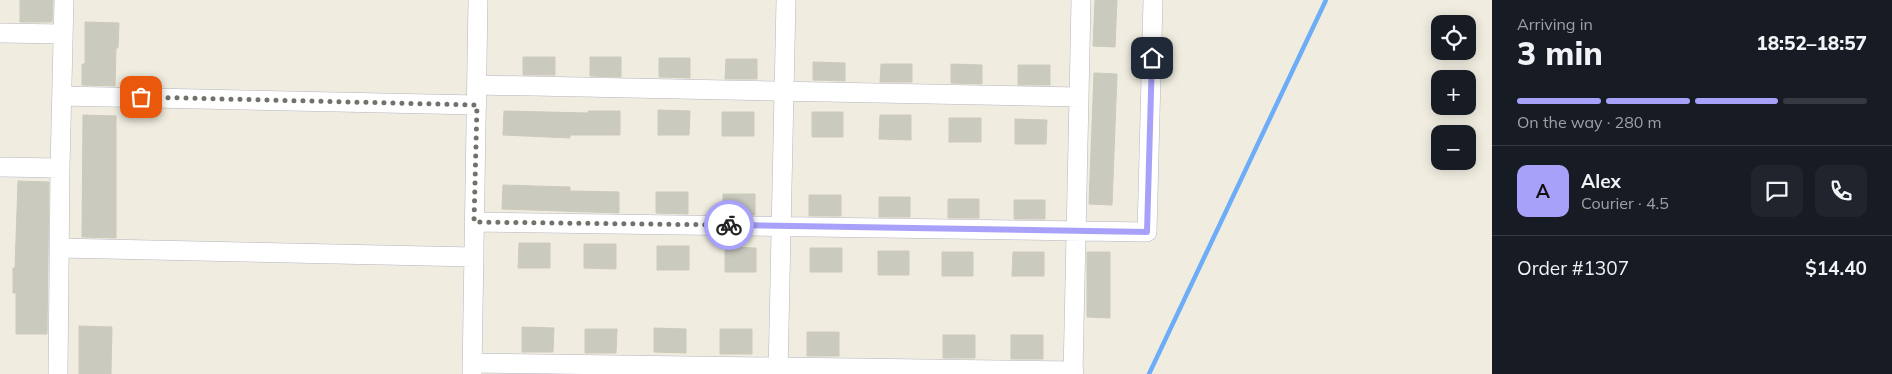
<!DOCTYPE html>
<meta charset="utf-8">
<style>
body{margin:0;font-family:Mulish,sans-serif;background:#20242c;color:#f1f3f6;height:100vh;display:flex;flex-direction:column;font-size:19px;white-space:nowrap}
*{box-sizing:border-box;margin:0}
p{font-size:16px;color:#9ea1a6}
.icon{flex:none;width:28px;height:28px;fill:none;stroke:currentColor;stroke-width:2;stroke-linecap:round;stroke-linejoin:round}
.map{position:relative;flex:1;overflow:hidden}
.drawer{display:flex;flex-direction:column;background:#171b24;width:400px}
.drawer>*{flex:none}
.fabs{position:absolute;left:1431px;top:15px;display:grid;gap:10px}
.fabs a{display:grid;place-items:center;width:45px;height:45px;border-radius:10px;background:#171b24;box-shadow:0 2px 12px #0003;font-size:25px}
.pin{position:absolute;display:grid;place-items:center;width:42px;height:42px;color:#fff;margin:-21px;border-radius:10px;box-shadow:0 2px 8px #0006}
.courier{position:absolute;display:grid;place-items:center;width:50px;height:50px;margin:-25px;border:4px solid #a7a1fa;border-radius:50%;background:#fff;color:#222;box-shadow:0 1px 6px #0007}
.head em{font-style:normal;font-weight:800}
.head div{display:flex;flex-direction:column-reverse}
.head{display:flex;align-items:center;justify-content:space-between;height:85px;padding:0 25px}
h1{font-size:32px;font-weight:800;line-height:38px}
.bar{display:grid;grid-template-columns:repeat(4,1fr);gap:8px 5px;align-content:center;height:60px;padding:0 25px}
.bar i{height:6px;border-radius:4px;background:#363941}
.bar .current{background:#a7a1fa}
.bar p{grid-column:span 4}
.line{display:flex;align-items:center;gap:12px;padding:0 25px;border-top:1px solid #363941}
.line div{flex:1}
.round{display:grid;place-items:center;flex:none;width:52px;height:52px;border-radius:10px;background:#20242c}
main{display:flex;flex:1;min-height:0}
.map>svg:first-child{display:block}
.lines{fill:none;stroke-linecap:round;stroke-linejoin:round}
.stream{stroke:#6dadf7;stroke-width:4.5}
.building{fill:#cbcabf;stroke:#cccab9}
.minor-casing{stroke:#b4b4c2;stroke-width:20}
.minor{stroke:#fff;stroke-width:19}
.done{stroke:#72716c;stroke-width:5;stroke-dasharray:0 9}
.route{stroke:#a7a1fa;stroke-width:6}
</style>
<main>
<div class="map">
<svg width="1492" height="374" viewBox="0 0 1492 374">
<rect width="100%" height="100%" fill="#f0ede0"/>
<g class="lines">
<path class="stream" d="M1149,374L1326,0"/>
</g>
<path class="building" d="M20,0H53L52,22H20Z
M1095,0H1117L1115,47L1093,46Z
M85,22L119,23L118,48H116L115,86L82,85V64H85Z
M523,57H555V75H523Z
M590,57H621V77L590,76Z
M659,58H690V78L659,77Z
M726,59H757V79H725Z
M813,62L845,63V81L813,80Z
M881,64H912V82H880Z
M951,64L982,65V84L951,83Z
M1018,65H1050V85H1018Z
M1094,73L1117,74L1112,205L1089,204Z
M658,110L690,111L689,135H658Z
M504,111L588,113V111H620V135H570V138L503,135Z
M722,112H754V136H722Z
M812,112H843V137H812Z
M83,115L116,116V238L82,237Z
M880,115H911V140L879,139Z
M949,118H981V142H949Z
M1015,119L1047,120L1046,144H1015Z
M18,181L49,182L47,334H16V293H13V268H15Z
M503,185L570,187V191L619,192V213L502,209Z
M656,192H688V214L656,213Z
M723,194H755V215L723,214Z
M809,195H841V216H809Z
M879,197H910V217H879Z
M948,199H979V218H948Z
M1014,200H1045V219H1014Z
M519,243H550V268H518Z
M584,244H616V269L584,268Z
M657,246H689V270H657Z
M725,247L756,248V272H725Z
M810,248H842V272H810Z
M878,251H909V275H878Z
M942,252H973V276H942Z
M1013,252H1044V276H1012Z
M1087,252H1110V318L1087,317Z
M79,326L112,327L111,374H79Z
M522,327L554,328L553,352H522Z
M654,328L686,329V353L654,352Z
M585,329H617L616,353H585Z
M720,329H752V354H720Z
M807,332H839V356H807Z
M943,335H975V358H943Z
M1011,335H1043V359H1011Z"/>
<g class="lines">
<g class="minor-casing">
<path id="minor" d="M0,33L63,34
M477,85L1079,97L1073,374
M62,96L477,105
M1079,97L1081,0
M0,167L60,168
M474,222L1147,232L1153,0
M59,248L474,257
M472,363L1074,371
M58,374L60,168L64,0
M472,374L478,0
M778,374L786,0"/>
</g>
<use href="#minor" class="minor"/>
</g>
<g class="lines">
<path class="done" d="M141,97L477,105L474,222L729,225"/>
<path class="route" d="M729,225L1147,232L1152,58"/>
</g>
</svg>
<div class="fabs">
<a><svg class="icon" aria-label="locate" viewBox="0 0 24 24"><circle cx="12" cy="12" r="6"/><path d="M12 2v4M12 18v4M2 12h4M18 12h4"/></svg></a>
<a>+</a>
<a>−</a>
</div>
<div class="pin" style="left:141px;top:97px;background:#ea580c"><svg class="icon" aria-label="bag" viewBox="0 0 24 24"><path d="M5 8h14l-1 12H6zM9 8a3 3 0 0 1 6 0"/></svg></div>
<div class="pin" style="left:1152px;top:58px;background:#1f2937"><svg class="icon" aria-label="home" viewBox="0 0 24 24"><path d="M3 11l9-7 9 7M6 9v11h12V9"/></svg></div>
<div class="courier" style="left:729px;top:225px"><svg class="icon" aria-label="bike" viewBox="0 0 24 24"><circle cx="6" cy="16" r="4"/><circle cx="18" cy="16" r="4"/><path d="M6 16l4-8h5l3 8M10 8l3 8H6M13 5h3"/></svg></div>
</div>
<section class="drawer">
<div class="head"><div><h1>3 min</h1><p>Arriving in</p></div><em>18:52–18:57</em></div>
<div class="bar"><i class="current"></i><i class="current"></i><i class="current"></i><i></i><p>On the way · 280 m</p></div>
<div class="line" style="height:90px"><b class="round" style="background:#a7a1fa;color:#111">A</b><div><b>Alex</b><p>Courier · 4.5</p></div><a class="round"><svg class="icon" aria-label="chat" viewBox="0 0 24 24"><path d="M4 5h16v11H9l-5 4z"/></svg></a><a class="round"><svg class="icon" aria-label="phone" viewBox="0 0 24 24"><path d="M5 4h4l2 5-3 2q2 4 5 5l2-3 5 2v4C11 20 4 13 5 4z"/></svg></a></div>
<div class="line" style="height:65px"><div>Order #1307</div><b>$14.40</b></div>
</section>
</main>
